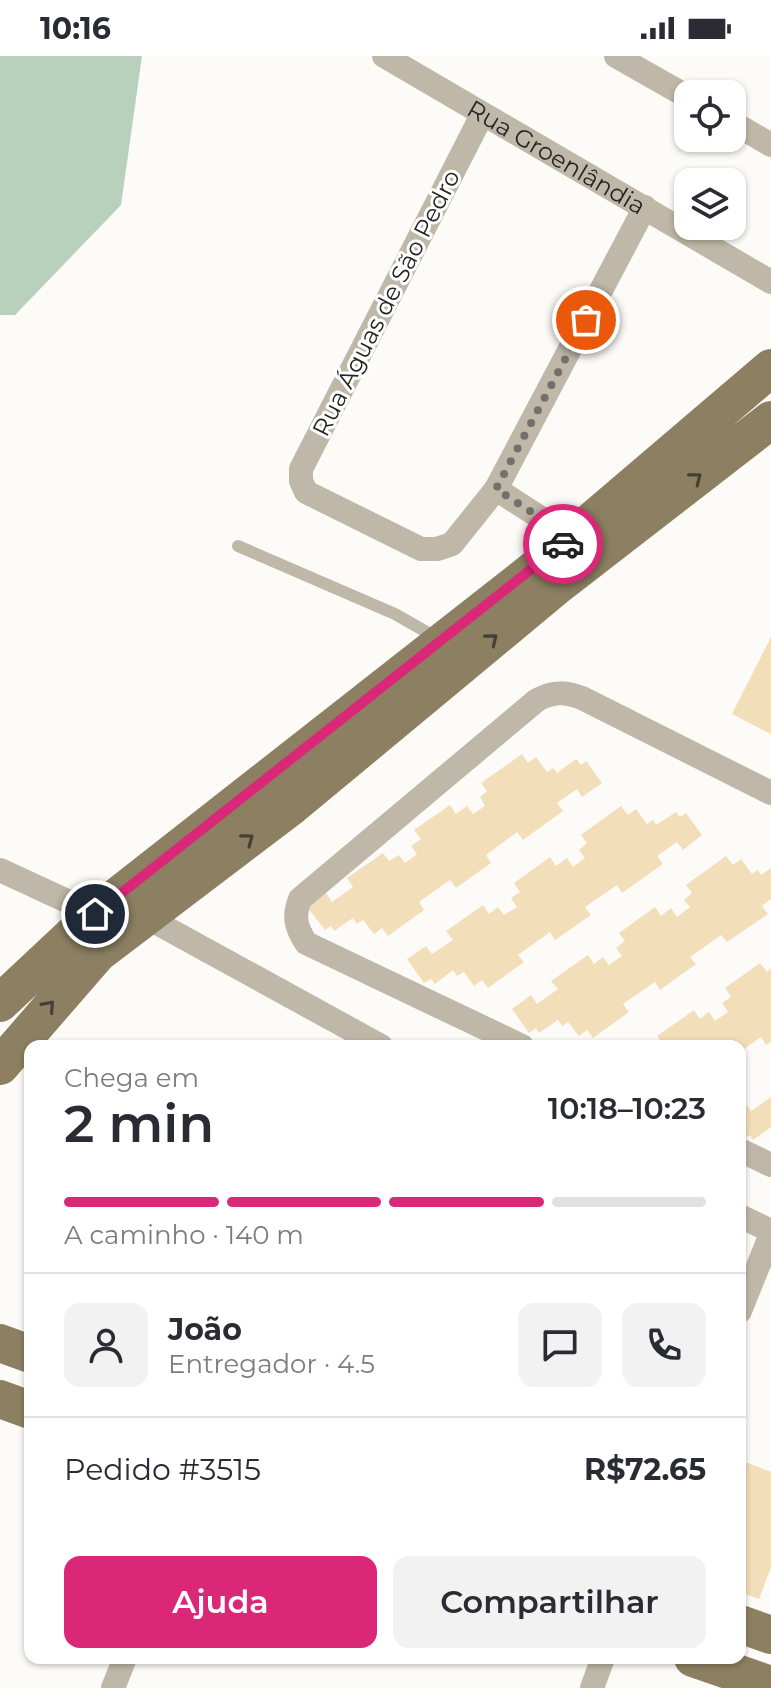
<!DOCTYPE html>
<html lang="pt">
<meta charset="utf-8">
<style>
body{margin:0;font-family:Montserrat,sans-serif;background:#f2f2f3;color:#2b2b33;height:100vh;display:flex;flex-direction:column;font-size:30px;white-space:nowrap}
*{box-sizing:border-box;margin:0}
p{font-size:26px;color:#7c7c81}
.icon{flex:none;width:44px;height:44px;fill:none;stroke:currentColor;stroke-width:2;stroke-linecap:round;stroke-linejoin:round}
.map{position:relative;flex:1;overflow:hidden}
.panel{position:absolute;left:24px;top:984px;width:722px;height:624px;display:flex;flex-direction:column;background:#fff;border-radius:16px;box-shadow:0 2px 6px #0004}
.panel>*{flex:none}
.fabs{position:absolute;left:674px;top:24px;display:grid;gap:16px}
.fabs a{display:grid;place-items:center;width:72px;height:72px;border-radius:16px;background:#fff;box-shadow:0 2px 6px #0004;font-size:40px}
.pin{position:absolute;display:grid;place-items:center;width:68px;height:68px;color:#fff;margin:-34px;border:4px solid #fff;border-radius:50%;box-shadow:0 2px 8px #0007}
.courier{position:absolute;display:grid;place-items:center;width:80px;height:80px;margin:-40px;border:6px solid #db2777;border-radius:50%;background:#fff;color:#222;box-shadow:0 2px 10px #0007}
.headline em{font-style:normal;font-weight:600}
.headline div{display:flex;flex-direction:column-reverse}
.headline{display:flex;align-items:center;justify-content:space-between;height:136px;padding:0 40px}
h1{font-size:52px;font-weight:600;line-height:60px}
.bar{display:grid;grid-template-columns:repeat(4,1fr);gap:12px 8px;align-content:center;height:96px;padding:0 40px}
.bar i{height:10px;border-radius:6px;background:#e1e1e2}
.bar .selected{background:#db2777}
.bar p{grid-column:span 4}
.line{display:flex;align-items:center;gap:20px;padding:0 40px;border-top:2px solid #e1e1e2}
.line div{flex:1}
.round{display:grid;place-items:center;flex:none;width:84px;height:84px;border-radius:16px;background:#f2f2f3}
.primary-button{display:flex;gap:16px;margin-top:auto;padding:16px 40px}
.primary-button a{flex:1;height:92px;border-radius:16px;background:#db2777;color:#fff;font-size:32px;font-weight:600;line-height:92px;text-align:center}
.primary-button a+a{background:#f2f2f3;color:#2b2b33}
.status{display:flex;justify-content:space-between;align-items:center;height:56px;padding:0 40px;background:#fff;direction:ltr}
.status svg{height:22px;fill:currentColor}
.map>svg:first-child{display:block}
.green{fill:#b7d1bd}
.building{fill:#f3deba}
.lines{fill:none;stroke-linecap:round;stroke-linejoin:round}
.service{stroke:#bfb8a8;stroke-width:12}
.minor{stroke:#bfb8a8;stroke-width:24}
.primary{stroke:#8d8062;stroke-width:38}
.oneway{stroke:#444036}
.done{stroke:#71706d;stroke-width:8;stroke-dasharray:0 14.4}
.route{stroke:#db2777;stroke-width:10}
.labels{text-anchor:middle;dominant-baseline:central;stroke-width:6;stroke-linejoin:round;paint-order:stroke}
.street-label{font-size:24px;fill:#252523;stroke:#fff}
</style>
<div class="status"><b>10:16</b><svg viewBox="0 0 49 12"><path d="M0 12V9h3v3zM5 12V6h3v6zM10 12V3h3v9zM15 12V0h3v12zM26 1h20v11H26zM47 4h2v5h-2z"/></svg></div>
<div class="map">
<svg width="771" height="1632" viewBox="0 0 771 1632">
<rect width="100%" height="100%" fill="#fdfbf7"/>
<path class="green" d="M0,0H142L121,149L15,259H0Z"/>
<path class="building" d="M771,581V678L732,658Z
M522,698L528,707L536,701L547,716L553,712L557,717L576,703L581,709L586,705L602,727L582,741L577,733L557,747L563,755L523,784L517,776L486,799L491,807L456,832L450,824L419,846L424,854L388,880L382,872L374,878L363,864L357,868L353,862L334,875L331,870L325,874L307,851L326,837L332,846L353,831L347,822L383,797L389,805L399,799L405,807L417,798L411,790L421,783L414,774L450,749L456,758L467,750L473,758L485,750L480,741L487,735L481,727Z
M621,750L628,759L636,753L647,768L653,764L656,769L676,756L680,761L686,757L702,779L683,794L677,786L657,800L663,808L622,837L617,829L585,851L591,859L555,884L550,876L518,899L524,906L488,932L482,924L474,930L464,916L457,920L453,914L435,928L431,923L424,927L407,903L426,890L432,898L453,884L446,875L483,849L489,858L498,851L504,859L517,851L511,842L520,836L514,827L550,801L556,810L567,802L573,811L585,802L579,794L587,787L581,779Z
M726,800L733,809L741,803L752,818L758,814L761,819L771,812V843L762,850L768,858L727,886L721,879L690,901L696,908L660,934L655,926L623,948L629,956L593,982L587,974L579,980L568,966L562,970L558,964L539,977L536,972L529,977L512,953L531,939L537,948L558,933L551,925L588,899L594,908L603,901L609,909L622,900L616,892L625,885L619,877L655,851L661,860L671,852L677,861L690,851L684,844L692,837L686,829Z
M760,907L767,916L771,912V986L766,989L761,981L740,996V990H665L657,980L694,954L700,963L709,956L715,965L728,956L722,947L731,941L725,932Z
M771,1041V1071L753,1084L750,1079L743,1083L740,1078V1049L744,1046L751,1055Z
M740,1404L771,1416V1511L759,1543L740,1536Z"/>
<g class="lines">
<path class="service" d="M238,490L395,558L437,582"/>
<g class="minor">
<path id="s1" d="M384,0L771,226"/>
<path d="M616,0L688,41"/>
<path d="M482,59L301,413V425L306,436L421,493H437L452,488L496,433L645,151"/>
<path d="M732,66L771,89"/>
<path d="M496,433L570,481"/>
<path d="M0,814L95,858"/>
<path d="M146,861L381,990"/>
<path d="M522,990L306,887C296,871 293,861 300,843L537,644C554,635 565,636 582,642L771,737"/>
<path d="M740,1094L771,1109"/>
<path d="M740,1160L771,1175"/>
<path d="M740,1255L771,1178"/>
<path d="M113,1632L125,1602"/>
<path d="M592,1632L603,1602"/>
</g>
<path class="primary" d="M0,947L95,858L540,509L771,312
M0,1010L98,897L293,749L558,529L771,364
M0,1287L30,1298
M0,1343L30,1354
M740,1568L771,1579
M693,1602L771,1629"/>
</g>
<defs><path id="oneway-chevron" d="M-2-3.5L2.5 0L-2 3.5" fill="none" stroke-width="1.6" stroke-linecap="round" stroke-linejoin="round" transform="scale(2)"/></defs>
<g class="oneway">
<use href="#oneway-chevron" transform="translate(696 422) rotate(-38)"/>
<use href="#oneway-chevron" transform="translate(492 583) rotate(-39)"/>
<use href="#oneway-chevron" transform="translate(248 783) rotate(-37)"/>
<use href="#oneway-chevron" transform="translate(49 950) rotate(-49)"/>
</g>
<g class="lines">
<path class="done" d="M563,488L570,481L496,433L586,264"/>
<path class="route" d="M95,858L563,488"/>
</g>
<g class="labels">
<g class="street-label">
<text stroke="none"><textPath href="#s1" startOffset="200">Rua Groenlândia</textPath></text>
<text transform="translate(386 247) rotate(-63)">Rua Águas de São Pedro</text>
</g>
</g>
</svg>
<div class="fabs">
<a><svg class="icon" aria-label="locate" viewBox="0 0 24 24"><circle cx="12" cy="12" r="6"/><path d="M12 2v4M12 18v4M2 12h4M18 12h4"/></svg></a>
<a><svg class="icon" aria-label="layers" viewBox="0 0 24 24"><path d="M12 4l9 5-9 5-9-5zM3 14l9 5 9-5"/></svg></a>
</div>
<div class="pin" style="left:586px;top:264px;background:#ea580c"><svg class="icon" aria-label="bag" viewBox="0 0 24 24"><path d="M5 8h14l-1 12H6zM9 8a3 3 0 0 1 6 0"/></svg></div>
<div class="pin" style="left:95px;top:858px;background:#1f2937"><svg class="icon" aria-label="home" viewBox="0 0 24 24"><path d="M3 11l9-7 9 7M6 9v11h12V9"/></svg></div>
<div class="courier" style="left:563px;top:488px"><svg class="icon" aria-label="car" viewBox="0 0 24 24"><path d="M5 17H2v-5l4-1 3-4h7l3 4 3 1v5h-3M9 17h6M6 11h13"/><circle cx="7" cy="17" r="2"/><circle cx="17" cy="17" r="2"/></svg></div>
<section class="panel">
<div class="headline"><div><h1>2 min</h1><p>Chega em</p></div><em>10:18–10:23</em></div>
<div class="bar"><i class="selected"></i><i class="selected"></i><i class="selected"></i><i></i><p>A caminho · 140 m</p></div>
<div class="line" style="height:144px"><a class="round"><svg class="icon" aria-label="person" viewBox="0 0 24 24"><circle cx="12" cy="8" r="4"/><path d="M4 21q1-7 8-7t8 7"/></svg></a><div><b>João</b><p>Entregador · 4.5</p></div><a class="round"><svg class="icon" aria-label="chat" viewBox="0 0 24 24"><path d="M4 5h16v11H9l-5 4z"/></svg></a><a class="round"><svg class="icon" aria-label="phone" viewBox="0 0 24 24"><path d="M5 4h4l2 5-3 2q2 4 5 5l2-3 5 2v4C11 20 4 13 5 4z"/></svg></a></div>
<div class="line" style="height:104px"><div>Pedido #3515</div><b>R$72.65</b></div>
<div class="primary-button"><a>Ajuda</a><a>Compartilhar</a></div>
</section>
</div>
